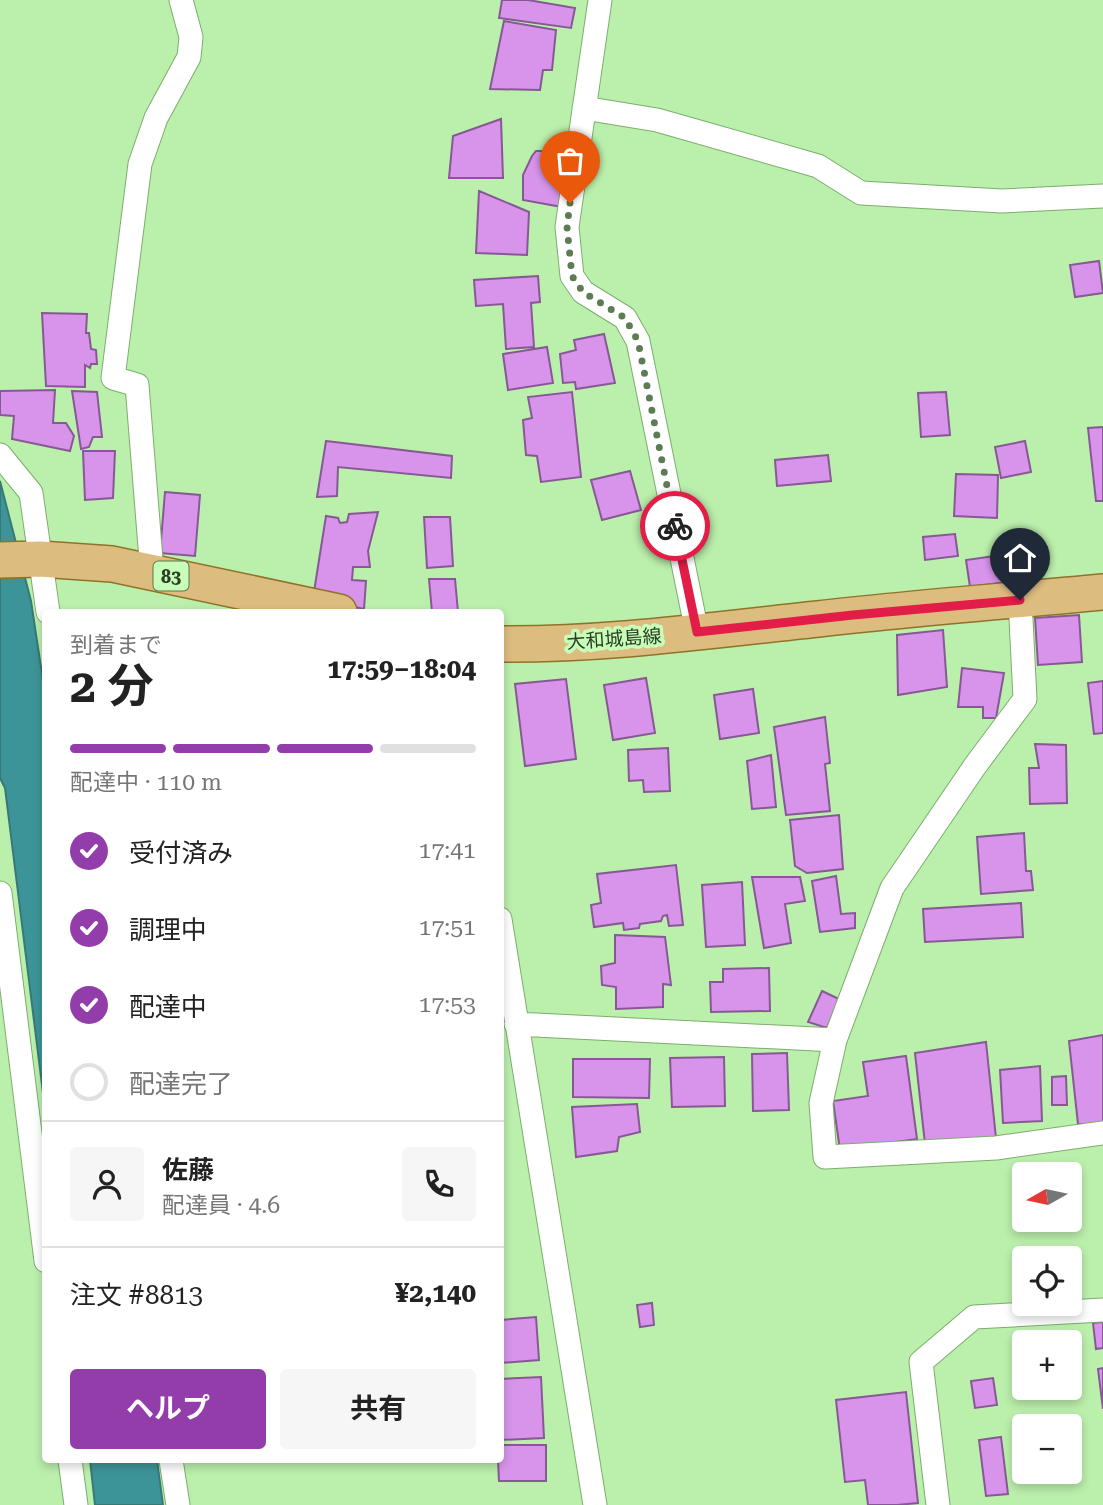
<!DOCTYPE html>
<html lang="ja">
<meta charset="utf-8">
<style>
body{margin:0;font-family:"Roboto Serif","Noto Sans JP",serif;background:#f6f6f6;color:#222;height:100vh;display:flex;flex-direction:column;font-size:26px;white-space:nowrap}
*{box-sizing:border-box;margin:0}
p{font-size:23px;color:#767676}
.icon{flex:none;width:38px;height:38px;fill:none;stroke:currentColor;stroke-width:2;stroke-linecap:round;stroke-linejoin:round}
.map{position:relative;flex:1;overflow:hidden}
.side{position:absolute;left:42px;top:609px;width:462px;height:854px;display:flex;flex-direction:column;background:#fff;border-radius:7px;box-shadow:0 4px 10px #0003}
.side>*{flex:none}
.needle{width:46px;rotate:261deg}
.buttons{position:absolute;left:1012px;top:1162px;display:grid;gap:14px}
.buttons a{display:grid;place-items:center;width:70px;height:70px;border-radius:7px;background:#fff;box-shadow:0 4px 10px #0003;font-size:35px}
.pin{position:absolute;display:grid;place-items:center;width:60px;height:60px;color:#fff;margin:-72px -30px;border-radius:50% 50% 50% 0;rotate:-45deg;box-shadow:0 0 7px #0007}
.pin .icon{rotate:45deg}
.courier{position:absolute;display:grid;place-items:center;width:70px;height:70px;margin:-35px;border:5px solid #e11d48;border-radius:50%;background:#fff;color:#222;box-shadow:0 2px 9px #0007}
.head em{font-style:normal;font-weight:700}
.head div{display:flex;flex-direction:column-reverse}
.head{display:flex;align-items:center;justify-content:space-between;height:119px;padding:0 28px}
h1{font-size:46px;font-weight:700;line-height:52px}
.bar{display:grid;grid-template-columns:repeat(4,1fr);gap:10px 7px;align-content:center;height:84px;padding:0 28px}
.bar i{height:9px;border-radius:5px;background:#e0e0e0}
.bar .selected{background:#933daa}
.bar p{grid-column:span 4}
.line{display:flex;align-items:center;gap:18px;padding:0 28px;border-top:2px solid #e0e0e0}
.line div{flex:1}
.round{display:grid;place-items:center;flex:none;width:74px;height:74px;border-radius:7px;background:#f6f6f6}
ol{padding:0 28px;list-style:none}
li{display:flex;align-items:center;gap:21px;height:77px}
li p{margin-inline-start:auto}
li .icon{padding:7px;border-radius:50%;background:#933daa;color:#fff;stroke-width:4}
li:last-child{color:#767676}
li i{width:38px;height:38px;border:4px solid #e0e0e0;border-radius:50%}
.cta{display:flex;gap:14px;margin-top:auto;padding:14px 28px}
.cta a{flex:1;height:80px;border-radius:7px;background:#933daa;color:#fff;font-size:28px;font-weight:700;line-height:80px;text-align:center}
.cta a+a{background:#f6f6f6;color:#222}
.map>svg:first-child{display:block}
.water{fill:#3d9498;stroke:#377a75;stroke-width:2}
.building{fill:#d794ea;stroke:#875994;stroke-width:2}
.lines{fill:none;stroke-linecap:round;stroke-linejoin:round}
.minor-casing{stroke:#7cad6d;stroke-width:25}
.primary-casing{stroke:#8f7329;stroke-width:38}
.minor{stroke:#fff;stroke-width:23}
.primary{stroke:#ddbc80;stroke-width:35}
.done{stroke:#5c7c53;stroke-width:7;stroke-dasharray:0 12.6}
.route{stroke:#e11d48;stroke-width:9}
.labels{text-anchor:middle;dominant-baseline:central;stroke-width:7;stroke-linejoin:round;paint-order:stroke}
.shield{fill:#c8fdb9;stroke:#597750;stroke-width:2}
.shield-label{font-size:18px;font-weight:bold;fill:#293e23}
.street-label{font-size:19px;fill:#293e23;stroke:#c8fdb9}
</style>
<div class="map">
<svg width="1103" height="1505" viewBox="0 0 1103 1505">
<rect width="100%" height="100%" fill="#bbefac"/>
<path class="water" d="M0,481L31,601L46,700L45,1109L5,788L0,778Z
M90,1460H157L163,1505H95Z"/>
<path class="building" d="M502,0H528L575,8L571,28L499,18Z
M504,21L556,30L552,70H543L540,90L490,89Z
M501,119L503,178H449L453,136Z
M536,151H570L562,207L523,200V175L532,156Z
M479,191L529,212L527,255L476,253Z
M1099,261L1103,293L1075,297L1070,265Z
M538,276L540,302L531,303L534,347L506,349L503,304L476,306L474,280Z
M42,313L87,314L86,333H89L91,349L96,350L97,364H91L90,368L85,365V387L46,386Z
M604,334L615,383L576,389L575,382L563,383L560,354L576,350L574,340Z
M547,347L553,383L508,390L503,354Z
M55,390L53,423H66L74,436L70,451L12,439L14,416L0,415V391Z
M72,391L97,392L102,437H93L89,447L81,449Z
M572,392L581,477L541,482L537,456L526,455L523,420L532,418L528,397Z
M946,392L950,435L921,437L918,393Z
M1103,427V501H1096L1088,428Z
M326,441L452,456L451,478L338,467L337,496L317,497Z
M1025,441L1031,472L1001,478L995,447Z
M83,451H115L113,498L85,500Z
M828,455L831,481L777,486L775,460Z
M630,471L641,510L602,520L591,480Z
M956,474L998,475L997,518L954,516Z
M165,492L200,495L195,556L160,553Z
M378,512L368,551L370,567H353L352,580L366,581L364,609L313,598L326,516L338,518L340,523L347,522L349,514Z
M424,517H450L453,566L427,568Z
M955,534L958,556L925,560L923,537Z
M1002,555L1006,582L970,587L966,560Z
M429,579H455L458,612H432Z
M1079,615L1082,662L1038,665L1035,618Z
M943,630L947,687L898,695L897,635Z
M962,668L1004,673L996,718H983V707H958Z
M646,678L655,733L613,740L604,685Z
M566,679L576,759L525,766L515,684Z
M1103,681V733L1094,734L1088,683Z
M753,689L759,733L720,739L714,695Z
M825,717L830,763L825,764L830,811L786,815L774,727Z
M1035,744L1066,745L1067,803L1030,804L1029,768H1039Z
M668,748L670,791L644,792L643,780L629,781L628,750Z
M771,755L776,807L752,809L747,761Z
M839,815L843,869L807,873L795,866L790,820Z
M1024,833L1026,871H1031L1033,890L981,894L977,837Z
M676,865L683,925L669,926L667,915L663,916L661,921L640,924L639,928L624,930L623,923L594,927L591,905L601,903L597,874Z
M836,876L841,914L855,913V928L820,932L812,881Z
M752,877H800L805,901L785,904L791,943L764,948Z
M742,882L745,945L706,947L702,885Z
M1021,903L1023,937L925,942L923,909Z
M615,935L665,937L671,985L663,984V1007L616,1009V987L602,985L601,966L615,963Z
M769,968L770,1011L711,1012L710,982H723V969Z
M822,991L839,999L827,1028L808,1022Z
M1103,1035V1124H1078L1069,1041Z
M986,1042L996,1138L925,1144L915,1053Z
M787,1053L789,1110L753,1111L752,1054Z
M906,1056L917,1139L840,1150L833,1101L868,1096L863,1062Z
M724,1057L725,1106L672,1107L670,1058Z
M573,1059H650L649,1098L573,1097Z
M1040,1066L1042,1121L1003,1123L1000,1070Z
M1066,1076L1067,1105H1052V1077Z
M637,1104L640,1132L619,1137L617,1151L576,1157L572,1107Z
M652,1303L654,1325L640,1327L637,1305Z
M536,1317L539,1360L500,1363V1320Z
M1103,1322V1348L1096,1349L1093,1323Z
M1103,1368V1409L1098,1369Z
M541,1377L544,1438L500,1440V1379Z
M993,1378L997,1405L975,1408L971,1381Z
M906,1392L918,1503L897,1505H868L865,1480L845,1482L836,1400Z
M1001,1437L1008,1494L986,1496L979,1440Z
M500,1445H546V1481H499L498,1460H500Z"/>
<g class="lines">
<g class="minor-casing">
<path id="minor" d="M600,0L567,227L572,276L583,292L625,318L638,341L697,632
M584,108L657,120L818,166L861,193L1002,201L1103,196
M0,455L31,493L48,612
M152,572L137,385L113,378L140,164L156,118L189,57L191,37L181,0
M1020,600L1025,699L975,766L892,888L835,1040L821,1103L825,1157L996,1148L1103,1133
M0,893L46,1261
M500,919L595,1505
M516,1024L835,1040
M70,1460L76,1505
M171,1460L178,1505
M938,1505L921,1362L974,1317L1103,1310"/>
</g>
<g class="primary-casing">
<path id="primary" d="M0,560L40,559L112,564L339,612
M500,644C606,645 713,630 818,619C913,608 1008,601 1103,592"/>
</g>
<use href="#minor" class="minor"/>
<use href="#primary" class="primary"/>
</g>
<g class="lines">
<path class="done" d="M570,203L567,227L572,276L583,292L625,318L638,341L675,526"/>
<path class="route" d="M675,526L697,632L853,615L1020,600"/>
</g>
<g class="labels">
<rect class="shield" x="153.5" y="561.5" width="35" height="29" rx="5"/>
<g class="shield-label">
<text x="171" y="576">83</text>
</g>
<g class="street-label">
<text transform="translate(614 639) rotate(-4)">大和城島線</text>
</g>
</g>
</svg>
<div class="buttons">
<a><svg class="needle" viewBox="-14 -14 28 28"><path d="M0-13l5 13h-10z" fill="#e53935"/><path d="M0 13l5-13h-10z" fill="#767676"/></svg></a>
<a><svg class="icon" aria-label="locate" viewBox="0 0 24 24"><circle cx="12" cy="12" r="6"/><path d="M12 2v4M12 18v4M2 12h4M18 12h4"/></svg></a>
<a>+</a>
<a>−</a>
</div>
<div class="pin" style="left:570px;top:203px;background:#ea580c"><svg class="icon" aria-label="bag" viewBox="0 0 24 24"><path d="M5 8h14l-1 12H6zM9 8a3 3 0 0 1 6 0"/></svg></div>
<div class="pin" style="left:1020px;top:600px;background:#1f2937"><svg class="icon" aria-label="home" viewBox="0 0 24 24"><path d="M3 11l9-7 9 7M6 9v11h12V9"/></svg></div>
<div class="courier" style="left:675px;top:526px"><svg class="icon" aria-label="bike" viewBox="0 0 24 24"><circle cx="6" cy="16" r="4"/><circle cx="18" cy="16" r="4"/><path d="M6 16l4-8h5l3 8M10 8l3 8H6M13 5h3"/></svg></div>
<section class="side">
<div class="head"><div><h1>2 分</h1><p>到着まで</p></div><em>17:59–18:04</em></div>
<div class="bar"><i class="selected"></i><i class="selected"></i><i class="selected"></i><i></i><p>配達中 · 110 m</p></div>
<ol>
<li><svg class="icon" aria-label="check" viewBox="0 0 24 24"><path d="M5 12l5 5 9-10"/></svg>受付済み<p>17:41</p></li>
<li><svg class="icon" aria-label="check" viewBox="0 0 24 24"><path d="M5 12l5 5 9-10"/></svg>調理中<p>17:51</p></li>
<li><svg class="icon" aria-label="check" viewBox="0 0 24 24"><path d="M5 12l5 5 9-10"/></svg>配達中<p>17:53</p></li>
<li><i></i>配達完了</li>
</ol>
<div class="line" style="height:126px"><a class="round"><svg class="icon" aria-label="person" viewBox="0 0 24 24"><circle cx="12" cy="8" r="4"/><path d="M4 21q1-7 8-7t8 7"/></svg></a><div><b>佐藤</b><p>配達員 · 4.6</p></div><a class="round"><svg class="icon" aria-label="phone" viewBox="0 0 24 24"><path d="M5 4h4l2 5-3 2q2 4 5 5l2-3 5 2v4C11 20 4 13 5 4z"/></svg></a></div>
<div class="line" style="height:91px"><div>注文 #8813</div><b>¥2,140</b></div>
<div class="cta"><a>ヘルプ</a><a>共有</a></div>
</section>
</div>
